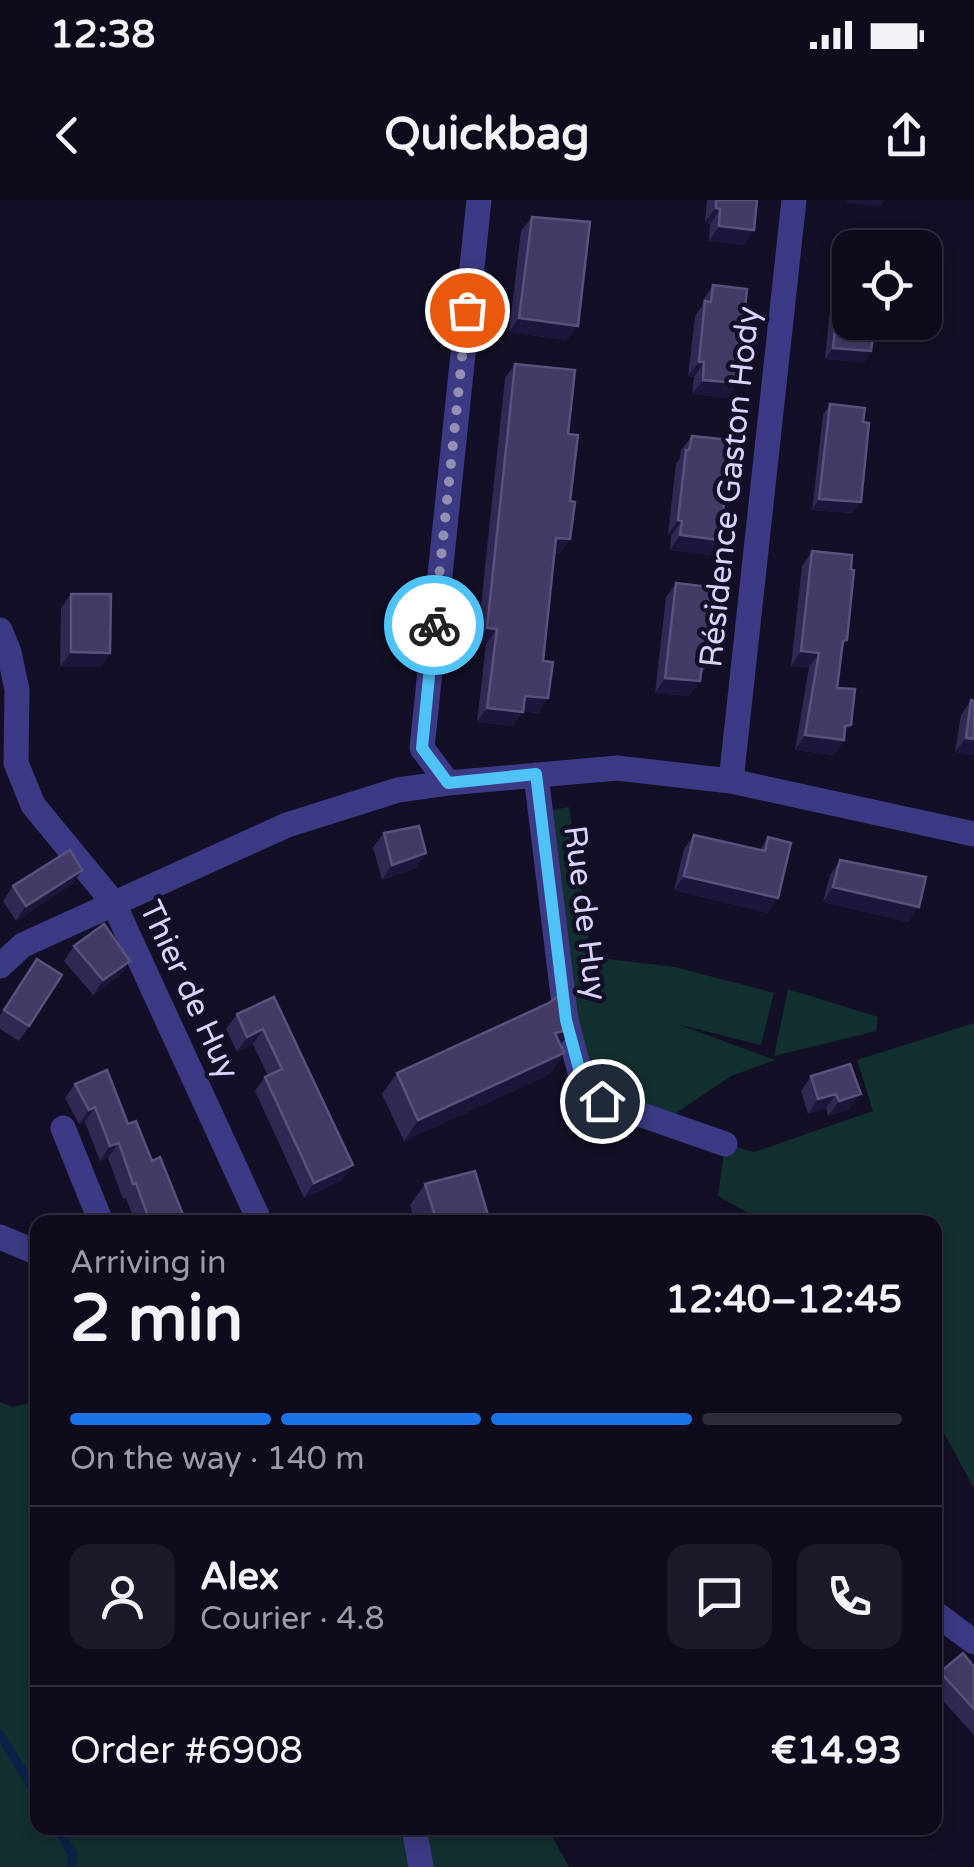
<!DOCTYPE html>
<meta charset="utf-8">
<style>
body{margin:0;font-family:"Varela Round",sans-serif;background:#1c1929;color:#f1f3f6;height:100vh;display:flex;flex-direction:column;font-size:38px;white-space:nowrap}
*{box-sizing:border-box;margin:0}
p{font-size:32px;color:#9b9ba3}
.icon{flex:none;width:55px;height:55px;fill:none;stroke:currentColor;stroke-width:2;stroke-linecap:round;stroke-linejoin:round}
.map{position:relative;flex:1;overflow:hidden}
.sheet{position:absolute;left:30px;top:1015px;width:912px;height:620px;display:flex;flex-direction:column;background:#0e0b1c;border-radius:20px;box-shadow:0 5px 15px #0003,0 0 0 2px #2e2b3b}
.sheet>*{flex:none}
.buttons{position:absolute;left:832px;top:30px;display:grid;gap:20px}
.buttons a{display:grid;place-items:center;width:110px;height:110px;border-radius:20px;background:#0e0b1c;box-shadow:0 5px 15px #0003,0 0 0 2px #2e2b3b;font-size:50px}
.pin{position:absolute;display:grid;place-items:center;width:85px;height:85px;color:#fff;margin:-42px;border:5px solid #fff;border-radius:50%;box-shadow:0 2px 10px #0007}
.courier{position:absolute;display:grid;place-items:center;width:100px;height:100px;margin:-50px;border:8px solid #4fc3f7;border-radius:50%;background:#fff;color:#222;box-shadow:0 2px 12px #0007}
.head em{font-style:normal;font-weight:700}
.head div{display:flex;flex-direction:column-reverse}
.head{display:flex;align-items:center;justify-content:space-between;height:170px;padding:0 40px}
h1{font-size:65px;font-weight:700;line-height:75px}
.bar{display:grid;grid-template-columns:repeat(4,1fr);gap:15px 10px;align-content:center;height:120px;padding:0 40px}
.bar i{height:12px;border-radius:8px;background:#2e2b3b}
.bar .on{background:#1a73e8}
.bar p{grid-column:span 4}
.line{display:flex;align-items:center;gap:25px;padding:0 40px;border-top:2px solid #2e2b3b}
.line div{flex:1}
.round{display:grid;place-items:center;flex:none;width:105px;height:105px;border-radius:20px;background:#1c1929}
.status{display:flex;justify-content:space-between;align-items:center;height:70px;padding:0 50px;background:#0e0b1c;direction:ltr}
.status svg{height:28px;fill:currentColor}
header{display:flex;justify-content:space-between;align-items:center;height:130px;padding:0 40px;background:#0e0b1c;font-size:45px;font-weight:700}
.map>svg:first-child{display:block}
.green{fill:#12302f}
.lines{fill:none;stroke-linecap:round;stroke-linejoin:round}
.stream{stroke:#0c2248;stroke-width:9}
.minor{stroke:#3d3a85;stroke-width:25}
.wall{fill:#312854}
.shaded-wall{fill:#1d163a}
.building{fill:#433a66;stroke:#5a527e;stroke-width:2.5}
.done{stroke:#948fb3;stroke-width:10;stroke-dasharray:0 18}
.route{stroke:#4fc3f7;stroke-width:12}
.labels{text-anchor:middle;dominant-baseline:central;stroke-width:9;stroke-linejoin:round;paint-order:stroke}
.street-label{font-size:32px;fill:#d9d4ff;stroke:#130f26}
</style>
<div class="status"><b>12:38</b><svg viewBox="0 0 49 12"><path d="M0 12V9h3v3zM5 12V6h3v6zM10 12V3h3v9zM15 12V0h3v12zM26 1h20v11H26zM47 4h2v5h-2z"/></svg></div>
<header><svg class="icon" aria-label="back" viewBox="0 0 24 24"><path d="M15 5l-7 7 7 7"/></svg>Quickbag<svg class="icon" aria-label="share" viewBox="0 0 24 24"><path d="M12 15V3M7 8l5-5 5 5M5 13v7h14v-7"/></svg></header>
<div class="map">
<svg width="974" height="1667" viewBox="0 0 974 1667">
<rect width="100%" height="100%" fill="#130f26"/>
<path class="green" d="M569,607L591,757L675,767L774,793L761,845L677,824L775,860L731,876L663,922L581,876L540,612Z
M788,789L878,817L876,831L774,856Z
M974,823V1288L935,1217V1022H764L718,996L725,944L754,952L873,911L857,860Z
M37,1201L38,1628H558L552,1636L569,1667H0V1202L12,1207Z"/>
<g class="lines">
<path class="stream" d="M0,1535L38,1596
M57,1628L73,1655L71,1667"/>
<path class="minor" d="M0,430L9,452L17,490L16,563L33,605L113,702L260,1022
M536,575L566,820L581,876L602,901L725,944
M731,581L794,0
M448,583L422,548L479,0
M0,766L23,745L287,625L398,590L448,583L617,568L731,581L974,634
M63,928L101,1022
M0,1037L38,1053
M935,1413L974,1442
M414,1628L421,1667"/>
</g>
<path class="wall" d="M707,0H757L754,30L744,45L709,41L710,24L705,22Z
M532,17L567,140L509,132L521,31Z
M843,47L878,137L872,145L871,151L864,162L825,159L835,58Z
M713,85L737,183L727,198L692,194L694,177L688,176L695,116L702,106L703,100Z
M515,164L568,234L560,354L554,353L543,461L548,498L538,513L523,511L513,526L477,522L486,444L477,443L505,178Z
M830,204L853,313L812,310L823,215Z
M692,236L720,340L710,355L670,350L671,336L668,334L676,264L680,258L681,250Z
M812,351L843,447L837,488L851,525L845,534L844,540L834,555L795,550L809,467L791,466L802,366Z
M676,383L709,403L707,465L701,474L700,481L689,496L655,493L666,397Z
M71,394L110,453L100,467H60L61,408Z
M971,500L974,555L955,552L961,515Z
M384,633L426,653L416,668L382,680L373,647Z
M694,635L760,650L768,637V713L674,690L684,649Z
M840,660L909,722L823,702L830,675Z
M82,670L72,684L16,721L3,701L13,686Z
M74,746L130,761L119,776L93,795L64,761Z
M37,759L29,826L19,841L0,829V815Z
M274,797L342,980L304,998L255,891L265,877L268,876L253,844L237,852L226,829L237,814Z
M560,845L564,853L550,874L404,941L382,894L397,873Z
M850,864V909L828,916L826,908L808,914L801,891L811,876Z
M75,884L128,924L152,961L186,1022H135L126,998L123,999L108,958L100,961L85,922L79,924L65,898Z
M425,984L490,1022H415L410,1005Z
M974,1467V1535L935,1492V1480L940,1472Z"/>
<path class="shaded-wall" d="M847,0H885L880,7L846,3Z
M716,8L720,9L710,24L705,22Z
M719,26L754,30L744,45L709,41Z
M519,118L578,126L567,140L509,132Z
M833,148L871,151L864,162L825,159Z
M699,162H704L694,177L688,176Z
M703,180L737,183L727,198L692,194Z
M819,299L861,302L853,313L812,310Z
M678,320L682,321L671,336L668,334Z
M680,335L720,340L710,355L670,350Z
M556,338L570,339L560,354L545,352Z
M487,428L497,429L486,444L477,443Z
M801,451L819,453L809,467L791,466Z
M71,452L110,453L100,467H60Z
M665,478L700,481L689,496L655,493Z
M525,496L548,498L538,513L515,510Z
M487,508L523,512L513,526L477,522Z
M851,525L841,540H844L834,555L795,550L805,535Z
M966,538L974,539V555L955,552Z
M426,653L416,668L382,680L392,665Z
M82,670L72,684L16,721L26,706Z
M684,676L778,698L768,713L674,690Z
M833,687L919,707L909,722L823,702Z
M130,761L119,776L93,795L103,780Z
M263,829L253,844L237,852L247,837Z
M572,829L557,850L555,833Z
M564,853L550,874L404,941L418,920Z
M836,894L826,908L808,914L818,899Z
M861,894L850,909L828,916L839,901Z
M95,907L85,922L79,924L89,910Z
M119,943L108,958L100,961L110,946Z
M353,965L342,980L304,998L314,983Z"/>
<path class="building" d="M716,0H757L754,30L719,26L720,9L716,8Z
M532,17L590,22L578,126L519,118Z
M843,47L850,48V122H879L878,137H873L871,151L833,148Z
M713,85L747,89L737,183L703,180L704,162H699L705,101L711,102Z
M515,164L575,170L568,234L578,235L570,301L575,302L570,339L556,338L543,461L553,462L548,498L525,496L523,512L487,508L497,429L487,428Z
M830,204L865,208L863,222L869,223L861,302L819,299Z
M692,236L731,240L720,340L680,335L682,321L678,320L686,250H689Z
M812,351L852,355L851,369L854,370L847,440L843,441L837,488L855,489L851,525L845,526L844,540L805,535L819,453L801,451Z
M676,383L710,387L709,403L714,404L707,465H702L700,481L665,478Z
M71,394H111L110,453L71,452Z
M971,500L974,501V539L966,538Z
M419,626L426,653L392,665L384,633Z
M694,635L765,651L768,637L791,643L778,698L684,676Z
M70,650L82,670L26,706L13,686Z
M840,660L926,677L919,707L833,687Z
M104,724L130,761L103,780L74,746Z
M37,759L62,775L29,826L4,810Z
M562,793L572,829L555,833L564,853L418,920L397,873L549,803Z
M274,797L353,965L314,983L265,877L282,869L263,829L247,837L237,814Z
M850,864L861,894L839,901L836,894L818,899L811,876Z
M107,870L128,924L136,921L152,961L160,957L186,1022H150L136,983L133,984L119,943L110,946L95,907L89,910L75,884Z
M475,971L490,1022H437L425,984Z
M963,1453L974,1467V1509L940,1472Z"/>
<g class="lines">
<path class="done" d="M434,425L467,110"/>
<path class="route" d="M434,425L422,548L448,583L536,574L566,820L581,876L602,901"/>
</g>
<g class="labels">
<g class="street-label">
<text transform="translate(730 287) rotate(-84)">Résidence Gaston Hody</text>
<text transform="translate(585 713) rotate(83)">Rue de Huy</text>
<text transform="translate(189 790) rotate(65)">Thier de Huy</text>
</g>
</g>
</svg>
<div class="buttons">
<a><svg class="icon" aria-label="locate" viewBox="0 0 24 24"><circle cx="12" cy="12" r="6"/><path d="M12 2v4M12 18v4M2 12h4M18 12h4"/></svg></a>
</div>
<div class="pin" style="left:467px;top:110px;background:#ea580c"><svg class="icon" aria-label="bag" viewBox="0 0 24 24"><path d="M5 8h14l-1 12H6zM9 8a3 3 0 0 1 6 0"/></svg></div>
<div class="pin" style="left:602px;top:901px;background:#1f2937"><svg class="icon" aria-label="home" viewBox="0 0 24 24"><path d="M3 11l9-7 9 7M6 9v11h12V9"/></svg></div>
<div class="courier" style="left:434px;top:425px"><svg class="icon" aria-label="bike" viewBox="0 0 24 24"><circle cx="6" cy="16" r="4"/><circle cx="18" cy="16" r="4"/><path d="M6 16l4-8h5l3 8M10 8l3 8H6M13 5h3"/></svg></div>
<section class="sheet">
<div class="head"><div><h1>2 min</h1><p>Arriving in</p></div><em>12:40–12:45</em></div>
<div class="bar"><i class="on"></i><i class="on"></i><i class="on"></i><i></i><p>On the way · 140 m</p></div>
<div class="line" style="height:180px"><a class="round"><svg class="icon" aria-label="person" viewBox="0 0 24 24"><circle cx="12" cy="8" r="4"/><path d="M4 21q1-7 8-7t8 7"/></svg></a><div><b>Alex</b><p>Courier · 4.8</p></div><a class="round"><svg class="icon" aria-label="chat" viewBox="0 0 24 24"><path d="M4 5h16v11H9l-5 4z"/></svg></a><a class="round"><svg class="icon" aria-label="phone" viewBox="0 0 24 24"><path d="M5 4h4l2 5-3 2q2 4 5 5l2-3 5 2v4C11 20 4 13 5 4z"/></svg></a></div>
<div class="line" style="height:130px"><div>Order #6908</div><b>€14.93</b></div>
</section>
</div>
